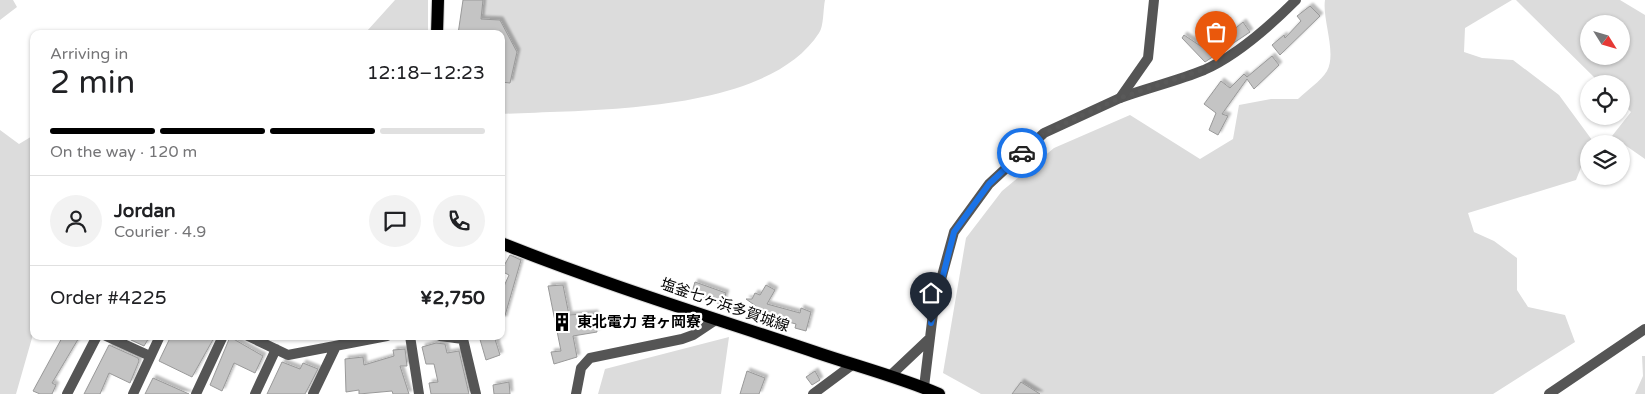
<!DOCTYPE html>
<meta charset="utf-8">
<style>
body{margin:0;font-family:"Varela Round","Noto Sans JP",sans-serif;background:#f2f2f2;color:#202124;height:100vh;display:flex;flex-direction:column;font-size:19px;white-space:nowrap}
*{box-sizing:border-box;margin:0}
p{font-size:16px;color:#757577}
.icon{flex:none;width:28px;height:28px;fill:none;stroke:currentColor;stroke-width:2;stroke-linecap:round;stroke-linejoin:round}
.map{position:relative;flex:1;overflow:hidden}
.sheet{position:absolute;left:30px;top:30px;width:475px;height:310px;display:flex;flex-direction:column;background:#fff;border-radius:10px;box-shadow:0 1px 4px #0004}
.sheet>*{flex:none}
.needle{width:32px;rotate:127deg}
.controls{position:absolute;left:1580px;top:15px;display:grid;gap:10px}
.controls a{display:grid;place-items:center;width:50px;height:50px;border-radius:50%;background:#fff;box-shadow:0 1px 4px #0004;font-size:25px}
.pin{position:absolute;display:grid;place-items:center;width:42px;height:42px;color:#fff;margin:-51px -21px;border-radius:50% 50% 50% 0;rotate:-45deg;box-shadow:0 0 5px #0007}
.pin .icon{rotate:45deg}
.courier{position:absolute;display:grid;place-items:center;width:50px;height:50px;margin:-25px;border:4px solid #1a73e8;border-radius:50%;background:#fff;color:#222;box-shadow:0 1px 6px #0007}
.summary em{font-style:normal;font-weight:600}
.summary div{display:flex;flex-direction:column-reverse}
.summary{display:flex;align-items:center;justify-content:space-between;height:85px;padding:0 20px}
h1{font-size:32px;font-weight:600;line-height:38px}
.bar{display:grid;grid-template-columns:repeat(4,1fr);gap:8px 5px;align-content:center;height:60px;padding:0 20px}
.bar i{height:6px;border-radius:4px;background:#e0e0e0}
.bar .current{background:#000}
.bar p{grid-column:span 4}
.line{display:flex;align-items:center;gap:12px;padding:0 20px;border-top:1px solid #e0e0e0}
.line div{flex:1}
.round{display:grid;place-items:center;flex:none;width:52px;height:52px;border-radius:26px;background:#f2f2f2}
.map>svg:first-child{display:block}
.green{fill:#dcdcdc;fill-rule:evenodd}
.building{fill:#c4c4c4;stroke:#999;filter:url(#shadow)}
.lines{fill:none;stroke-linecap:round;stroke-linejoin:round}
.primary-casing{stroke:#dbdbdb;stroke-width:14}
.minor{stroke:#555;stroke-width:10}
.tertiary{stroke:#555;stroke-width:10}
.primary{stroke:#000;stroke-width:12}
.done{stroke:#595959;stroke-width:5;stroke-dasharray:0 9}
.route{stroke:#1a73e8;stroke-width:6}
.labels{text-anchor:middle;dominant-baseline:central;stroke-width:4.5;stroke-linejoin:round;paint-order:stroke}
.street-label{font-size:15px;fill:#000;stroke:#fff}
.poi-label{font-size:15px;font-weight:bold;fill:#000;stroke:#fff;text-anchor:start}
</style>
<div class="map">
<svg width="1645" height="394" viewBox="0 0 1645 394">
<defs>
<filter id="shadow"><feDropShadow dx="3" dy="-3" stdDeviation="1" flood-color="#0004"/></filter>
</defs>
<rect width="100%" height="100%" fill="#fff"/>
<path class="green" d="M0,0H13L17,7L0,20Z
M395,0H428V34H371L367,31Z
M477,0H825C823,9 824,26 819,33C766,115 588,109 501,114V34L474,28Z
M1325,0H1512L1465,28L1464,52L1482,58L1513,60L1559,95L1592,140L1576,180L1468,213L1474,232L1494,241L1517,258V290L1528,307L1565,315L1575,342L1493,394H981L943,373L966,238L1002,191L1054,148L1130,115L1200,159L1233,139L1239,105L1271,99H1298C1306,91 1321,81 1327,71C1337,53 1322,19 1325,0Z
M1516,0H1620L1645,15V159L1612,136L1631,112L1621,102V84H1601ZM1589,24H1621V56H1589Z
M0,130L19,144L34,135V331L16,394H0Z
M729,337L721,394H598L605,369Z
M1642,356H1645V394H1635L1643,376Z"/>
<path class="building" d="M463,0H483L481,19L500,20L517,52L510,83L501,82V34H458Z
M1310,6L1320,16L1280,55L1272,45L1284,35L1285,38L1301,21L1297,16Z
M1243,22L1250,32L1205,62L1182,38L1184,35L1208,51Z
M1272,56L1279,65L1254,89L1247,79L1222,114L1228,116L1218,135L1209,130L1216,113L1204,104L1221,81L1230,88L1244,74L1247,77Z
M510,255L521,260L504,319L501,318V293L509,275L501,271Z
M695,282L726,293L722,305L692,292Z
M563,285L569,315L595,313L597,332L573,336L577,357L554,364L551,352L561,351L548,286Z
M766,285L775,290L767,304L800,313L801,308L811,312L806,331L795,328L796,324L766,316L767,314L746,299H752L755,293L760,295Z
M63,336H80L52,383L56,385L52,394H40L33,391Z
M133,336H150L144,346L131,340Z
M171,336H215L192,377L159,361Z
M479,336H494L500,355L486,360Z
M230,337L263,356L255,373L234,363L222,391L210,385Z
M436,343L445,344L447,353L459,351L469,394H431L429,383L438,382L434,364H426L422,347Z
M109,345L138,358L139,361L130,383L109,373L100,394H84Z
M405,349L407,366H400L409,394H393L392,391L359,394V390L346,392L345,359L363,357L364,365L394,356L393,350Z
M282,362L300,369L303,363L318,369L305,394H267Z
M747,371L765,378L759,394H740Z
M815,371L820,380L812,385L806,377Z
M153,378L189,394H145Z
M509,382L510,394H494L493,385Z
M1021,382L1040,394H1012Z"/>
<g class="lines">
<g class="primary-casing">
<path id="primary" d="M437,34L438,0
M501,243C606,285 714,318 821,354C860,367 901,378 939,394"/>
</g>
<path class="minor" d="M1120,98C1147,88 1177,81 1204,70C1238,55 1270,26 1296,0
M106,336L150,356
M248,336L288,355L387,336
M410,336L419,394
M440,336L463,339L476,394
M67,394L97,336
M133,394L160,336
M196,394L223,336
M255,394L276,349
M313,394L336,346
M576,394L581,368L590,358L682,339L693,335L717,319
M813,394L852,365
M1549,394L1645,329"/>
<path class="tertiary" d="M891,375L928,340
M924,387L934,305L954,232L989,184L1044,133L1120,98L1148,58L1154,0"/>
<use href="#primary" class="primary"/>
</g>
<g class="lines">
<path class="done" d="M1022,153L1044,133L1120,98L1205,69L1216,62"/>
<path class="route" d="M931,323L954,232L989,184L1022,153"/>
</g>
<defs>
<g id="building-bare" transform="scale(1.5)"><path d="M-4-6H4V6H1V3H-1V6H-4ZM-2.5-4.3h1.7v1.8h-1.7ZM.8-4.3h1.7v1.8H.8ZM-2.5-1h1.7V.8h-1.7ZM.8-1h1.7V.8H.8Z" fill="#000" stroke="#fff" stroke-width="2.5" paint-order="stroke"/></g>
</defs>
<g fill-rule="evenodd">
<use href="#building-bare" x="562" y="322"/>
</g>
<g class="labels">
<g class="street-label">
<text transform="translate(725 305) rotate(19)">塩釜七ヶ浜多賀城線</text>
</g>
<g class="poi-label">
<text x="577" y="322">東北電力 君ヶ岡寮</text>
</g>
</g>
</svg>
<div class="controls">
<a><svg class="needle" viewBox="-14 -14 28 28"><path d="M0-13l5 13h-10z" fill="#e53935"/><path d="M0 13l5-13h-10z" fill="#757577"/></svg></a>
<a><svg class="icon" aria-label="locate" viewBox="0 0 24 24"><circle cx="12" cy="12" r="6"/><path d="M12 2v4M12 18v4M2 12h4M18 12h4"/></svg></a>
<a><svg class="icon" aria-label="layers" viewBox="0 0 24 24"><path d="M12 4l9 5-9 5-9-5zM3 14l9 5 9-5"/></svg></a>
</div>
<div class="pin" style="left:1216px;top:62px;background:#ea580c"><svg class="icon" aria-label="bag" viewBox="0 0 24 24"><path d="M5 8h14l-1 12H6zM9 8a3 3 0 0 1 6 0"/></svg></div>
<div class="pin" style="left:931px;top:323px;background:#1f2937"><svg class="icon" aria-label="home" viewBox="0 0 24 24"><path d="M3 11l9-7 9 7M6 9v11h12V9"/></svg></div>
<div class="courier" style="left:1022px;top:153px"><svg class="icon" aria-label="car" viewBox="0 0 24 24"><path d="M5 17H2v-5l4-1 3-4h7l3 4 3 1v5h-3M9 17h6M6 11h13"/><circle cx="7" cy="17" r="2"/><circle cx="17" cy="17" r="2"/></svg></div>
<section class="sheet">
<div class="summary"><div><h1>2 min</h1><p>Arriving in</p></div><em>12:18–12:23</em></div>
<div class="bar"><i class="current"></i><i class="current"></i><i class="current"></i><i></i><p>On the way · 120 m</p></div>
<div class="line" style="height:90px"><a class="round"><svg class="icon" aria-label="person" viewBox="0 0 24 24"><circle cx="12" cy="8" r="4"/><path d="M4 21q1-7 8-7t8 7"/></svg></a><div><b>Jordan</b><p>Courier · 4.9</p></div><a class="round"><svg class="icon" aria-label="chat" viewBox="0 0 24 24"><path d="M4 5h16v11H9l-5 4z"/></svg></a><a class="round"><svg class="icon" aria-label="phone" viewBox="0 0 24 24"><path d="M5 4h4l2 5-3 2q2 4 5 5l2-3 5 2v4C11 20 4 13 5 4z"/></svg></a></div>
<div class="line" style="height:65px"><div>Order #4225</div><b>¥2,750</b></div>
</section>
</div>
